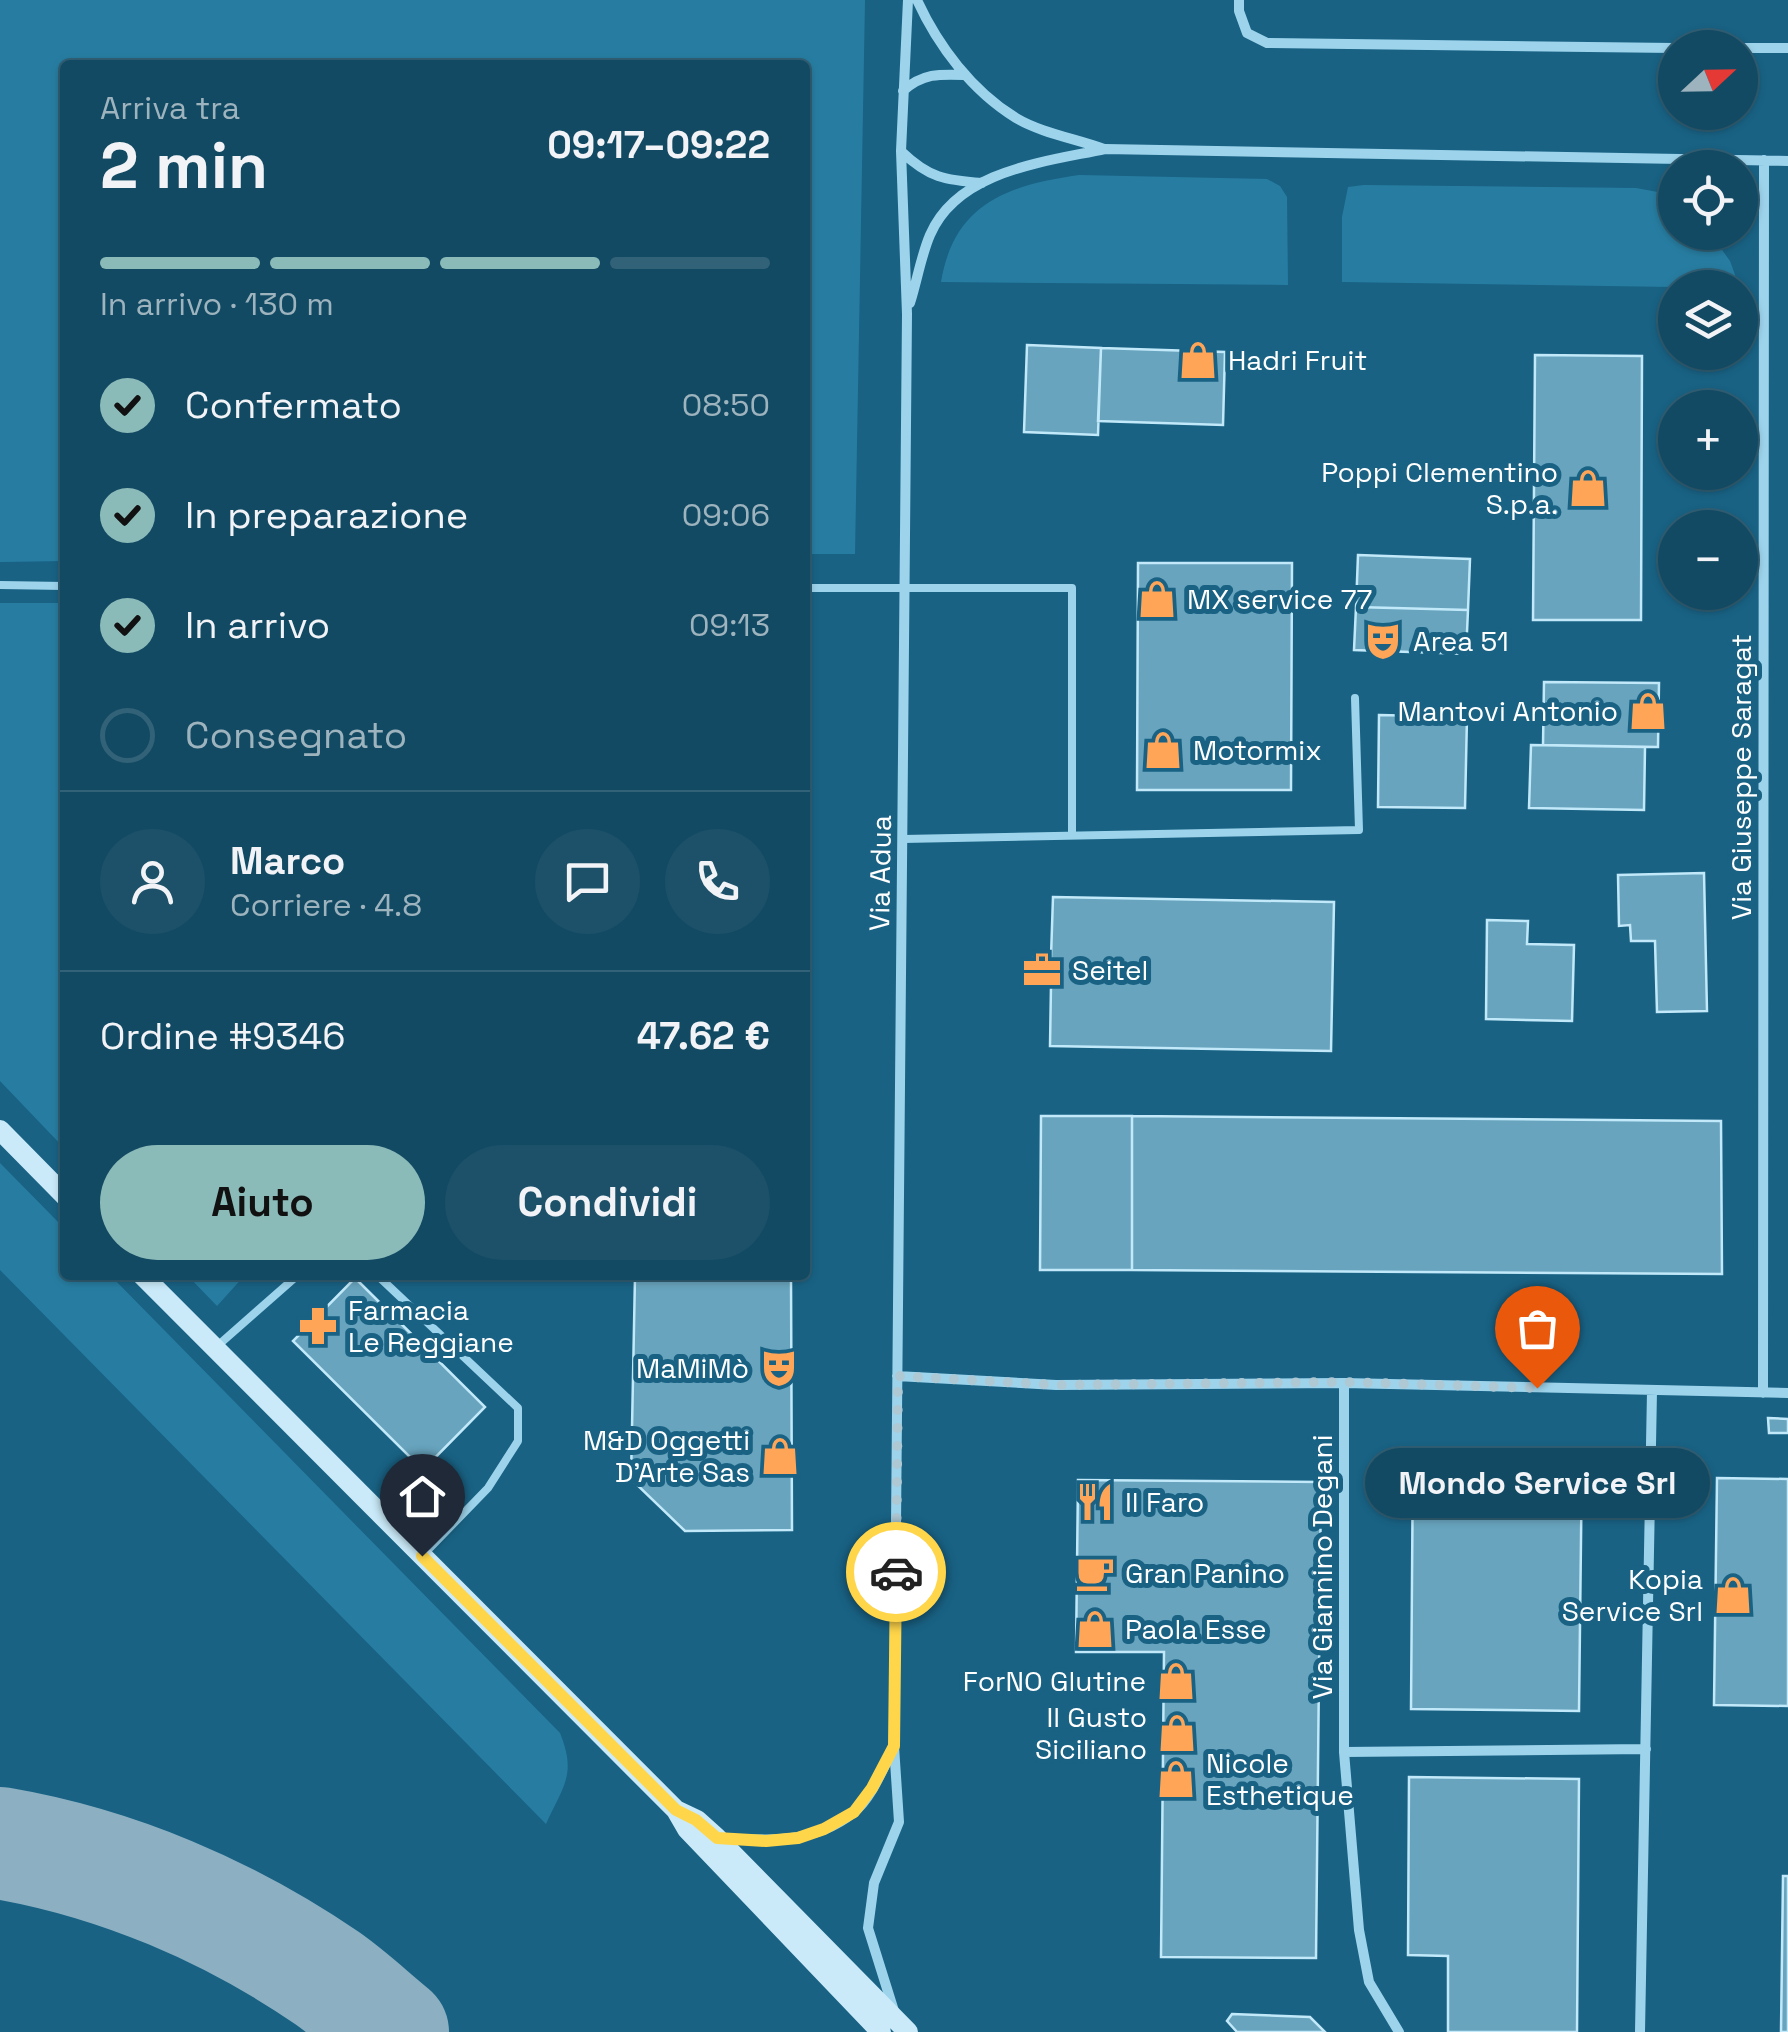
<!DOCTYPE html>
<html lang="it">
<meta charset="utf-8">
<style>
body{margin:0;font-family:"Space Grotesk",sans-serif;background:#1c5169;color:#f1f3f6;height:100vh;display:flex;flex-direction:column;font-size:38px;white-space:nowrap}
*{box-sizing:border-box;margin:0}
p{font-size:32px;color:#9db3be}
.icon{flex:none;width:55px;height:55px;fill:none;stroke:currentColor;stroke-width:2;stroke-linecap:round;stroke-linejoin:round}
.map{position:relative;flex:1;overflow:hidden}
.details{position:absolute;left:60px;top:60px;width:750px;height:1220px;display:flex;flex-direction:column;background:#134a63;border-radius:10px;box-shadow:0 2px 8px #0004,0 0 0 2px #326278}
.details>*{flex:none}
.needle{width:65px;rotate:68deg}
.tools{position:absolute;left:1658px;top:30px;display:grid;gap:20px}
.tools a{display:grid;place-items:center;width:100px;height:100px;border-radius:50%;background:#134a63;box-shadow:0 2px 8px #0004,0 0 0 2px #326278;font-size:50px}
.pin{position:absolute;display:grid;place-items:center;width:85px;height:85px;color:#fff;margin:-102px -42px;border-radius:50% 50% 50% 0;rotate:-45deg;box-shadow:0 0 10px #0007}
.pin .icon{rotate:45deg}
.courier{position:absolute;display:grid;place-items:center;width:100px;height:100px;margin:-50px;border:8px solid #ffd54a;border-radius:50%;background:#fff;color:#222;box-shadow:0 2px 12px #0007}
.bubble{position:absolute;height:70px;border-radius:35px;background:#134a63;box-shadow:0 2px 8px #0004,0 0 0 2px #326278;font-size:32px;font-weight:700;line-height:70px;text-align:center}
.summary em{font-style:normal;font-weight:700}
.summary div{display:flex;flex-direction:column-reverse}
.summary{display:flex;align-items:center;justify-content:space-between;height:170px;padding:0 40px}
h1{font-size:65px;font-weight:700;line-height:75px}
.bar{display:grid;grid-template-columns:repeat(4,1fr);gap:15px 10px;align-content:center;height:120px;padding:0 40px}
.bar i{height:12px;border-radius:8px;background:#326278}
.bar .on{background:#8bbbb9}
.bar p{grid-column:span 4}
.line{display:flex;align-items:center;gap:25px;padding:0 40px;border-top:2px solid #326278}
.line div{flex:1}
.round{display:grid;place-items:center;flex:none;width:105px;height:105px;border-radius:52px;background:#1c5169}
ol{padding:0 40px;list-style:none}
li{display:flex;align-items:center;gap:30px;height:110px}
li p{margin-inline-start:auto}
li .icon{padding:10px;border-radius:50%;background:#8bbbb9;color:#111;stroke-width:4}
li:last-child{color:#9db3be}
li i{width:55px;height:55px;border:5px solid #326278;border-radius:50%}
.primary-button{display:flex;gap:20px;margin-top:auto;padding:20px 40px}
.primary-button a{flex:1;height:115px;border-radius:60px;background:#8bbbb9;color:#111;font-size:40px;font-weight:700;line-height:115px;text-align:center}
.primary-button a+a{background:#1c5169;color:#f1f3f6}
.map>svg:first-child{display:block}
.green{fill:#277da1}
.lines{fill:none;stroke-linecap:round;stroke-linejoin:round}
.taxiway{stroke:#8cb0c2;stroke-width:112}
.building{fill:#68a4be;stroke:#c2e9f9;stroke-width:2.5}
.service{stroke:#9dd4ec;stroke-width:8}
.minor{stroke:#9dd4ec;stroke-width:10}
.secondary{stroke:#caeaf9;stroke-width:20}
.done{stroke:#aec8d4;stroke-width:10;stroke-dasharray:0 18}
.route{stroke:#ffd54a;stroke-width:12}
.labels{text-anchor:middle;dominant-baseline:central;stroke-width:10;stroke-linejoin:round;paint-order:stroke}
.poi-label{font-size:28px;fill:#fff;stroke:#196284;text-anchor:start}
.street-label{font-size:28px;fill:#fff;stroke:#196284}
</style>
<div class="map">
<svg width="1788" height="2032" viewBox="0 0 1788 2032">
<rect width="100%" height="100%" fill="#196284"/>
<path class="green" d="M0,0H865L855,554H805V65H65V561L0,562Z
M1079,175L1267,179L1280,186L1287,197L1288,285L941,282C954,203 1009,185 1079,175Z
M1364,185L1636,188L1663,193L1675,201V232L1710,233L1730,261L1741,291L1740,288L1342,282V217L1348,187Z
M0,603H65L60,889L65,890V1149L0,1081Z
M0,1163L65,1229V1275H110L560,1733C577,1775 563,1786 546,1824L0,1270Z
M187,1275H245L217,1306Z"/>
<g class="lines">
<path class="taxiway" d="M0,1843C117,1863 229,1911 327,1978C350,1994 371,2014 393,2032"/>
</g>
<path class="building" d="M1027,345L1101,348L1098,435L1024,432Z
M1101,348L1225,352L1223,425L1098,421Z
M1535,355L1642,356L1641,620H1533Z
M1358,555L1470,559L1468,610L1356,607Z
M1138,563H1292L1291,790H1137Z
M1356,607L1468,610L1466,654L1354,650Z
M1544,682L1659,683L1658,747L1543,745Z
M1379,715L1467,717L1465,808L1378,807Z
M1531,745L1645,747L1644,810L1529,808Z
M1704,873L1707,1011L1657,1012L1655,941H1631L1630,925L1619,926L1618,875Z
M1053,897L1334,902L1331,1051L1050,1046L1051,985H1034V957H1051Z
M1487,920L1528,921L1527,944L1574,945L1572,1021L1486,1019Z
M1041,1116H1132V1270H1040Z
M1132,1116L1721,1121L1722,1274L1132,1270Z
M447,1275H791L792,1530L685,1531L631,1479L635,1276Z
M355,1278L485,1407L423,1470L293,1341Z
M1768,1418L1788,1419V1433H1769Z
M1413,1450L1582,1454L1579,1711L1411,1709Z
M1717,1478L1788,1479V1706L1714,1705Z
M1078,1480L1321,1482L1316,1958L1161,1957L1164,1652H1076Z
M1409,1777L1579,1779L1577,2032H1448V1956L1408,1955Z
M1783,1876H1788V2032H1781Z
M1232,2014L1310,2017L1325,2032H1237L1227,2021Z"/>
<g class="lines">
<path class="service" d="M0,585L65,586
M805,588H1072V835
M903,839L1359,830L1355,698
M377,1275L518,1408V1441L488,1488L425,1553
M215,1348L298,1275"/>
<path class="minor" d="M917,0C938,46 972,91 1016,118C1041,133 1077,139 1104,149
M1239,0V11L1247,33L1267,43L1675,48
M1740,48H1788
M903,91C923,73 940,74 965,75
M902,152C929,178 945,180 982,183
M910,303C917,281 921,256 930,235C958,170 1045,162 1105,149L1788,161
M897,1376L1056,1385L1344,1383L1788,1393
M1344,1383V1752L1359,1930L1369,1982L1399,2032
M1763,1393L1764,160
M1344,1752L1646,1749
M719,1838C765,1841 815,1844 853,1813C872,1798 883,1768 894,1747
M894,2011L868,1928L874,1883L899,1822L894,1746L907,314L901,151L908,0
M1640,2032L1652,1391"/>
<path class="secondary" d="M0,1130L65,1196
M142,1275L676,1810L687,1829L881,2032
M678,1811L697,1820L717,1838L908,2032"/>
</g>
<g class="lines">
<path class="done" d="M896,1572L898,1376L1056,1385L1344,1382L1537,1388"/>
<path class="route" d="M422,1556L676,1810L696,1820L717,1838L766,1841L798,1838L824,1829L854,1812L872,1788L894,1746L896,1572"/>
</g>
<defs>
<g id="shop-bare" transform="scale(3)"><path d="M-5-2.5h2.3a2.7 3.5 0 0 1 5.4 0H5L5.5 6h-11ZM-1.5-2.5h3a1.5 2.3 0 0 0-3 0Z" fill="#ffa558" stroke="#196284" stroke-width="2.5" paint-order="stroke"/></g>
<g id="theatre-bare" transform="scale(3)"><path d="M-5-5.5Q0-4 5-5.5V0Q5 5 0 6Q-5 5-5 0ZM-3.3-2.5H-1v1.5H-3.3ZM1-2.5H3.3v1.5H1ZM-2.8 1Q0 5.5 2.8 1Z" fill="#ffa558" stroke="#196284" stroke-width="2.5" paint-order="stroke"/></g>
<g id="office-bare" transform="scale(3)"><path d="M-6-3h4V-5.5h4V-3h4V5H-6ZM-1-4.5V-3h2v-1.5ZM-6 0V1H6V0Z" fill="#ffa558" stroke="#196284" stroke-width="2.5" paint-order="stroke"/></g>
<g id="pharmacy-bare" transform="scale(3)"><path d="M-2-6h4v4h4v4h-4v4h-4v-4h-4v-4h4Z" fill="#ffa558" stroke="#196284" stroke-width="2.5" paint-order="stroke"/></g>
<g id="restaurant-bare" transform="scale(3)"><path d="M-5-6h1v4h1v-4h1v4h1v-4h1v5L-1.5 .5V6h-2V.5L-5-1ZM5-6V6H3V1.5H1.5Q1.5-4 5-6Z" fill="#ffa558" stroke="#196284" stroke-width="2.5" paint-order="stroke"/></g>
<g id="cafe-bare" transform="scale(3)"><path d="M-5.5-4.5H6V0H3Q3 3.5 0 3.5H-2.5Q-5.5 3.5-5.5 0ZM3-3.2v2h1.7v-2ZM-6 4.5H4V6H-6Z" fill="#ffa558" stroke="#196284" stroke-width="2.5" paint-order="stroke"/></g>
</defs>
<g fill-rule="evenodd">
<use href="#shop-bare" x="1198" y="360"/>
<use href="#shop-bare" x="1588" y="488"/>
<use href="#shop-bare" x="1157" y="599"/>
<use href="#theatre-bare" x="1383" y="641"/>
<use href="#shop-bare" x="1648" y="711"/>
<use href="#shop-bare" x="1163" y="750"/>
<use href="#office-bare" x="1042" y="970"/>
<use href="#pharmacy-bare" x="318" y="1326"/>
<use href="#theatre-bare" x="779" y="1368"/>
<use href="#shop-bare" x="780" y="1456"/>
<use href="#restaurant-bare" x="1095" y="1502"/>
<use href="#cafe-bare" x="1095" y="1573"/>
<use href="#shop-bare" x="1733" y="1595"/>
<use href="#shop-bare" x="1095" y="1629"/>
<use href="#shop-bare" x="1176" y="1681"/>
<use href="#shop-bare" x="1177" y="1733"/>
<use href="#shop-bare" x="1176" y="1779"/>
</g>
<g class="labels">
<g class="poi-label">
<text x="1228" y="360">Hadri Fruit</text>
<text x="1558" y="472" text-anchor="end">Poppi Clementino<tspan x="1558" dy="32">S.p.a.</tspan></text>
<text x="1187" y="599">MX service 77</text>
<text x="1413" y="641">Area 51</text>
<text x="1618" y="711" text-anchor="end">Mantovi Antonio</text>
<text x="1193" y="750">Motormix</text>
<text x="1072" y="970">Seitel</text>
<text x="348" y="1310">Farmacia<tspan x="348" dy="32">Le Reggiane</tspan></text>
<text x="749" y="1368" text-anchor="end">MaMiMò</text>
<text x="750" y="1440" text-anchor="end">M&amp;D Oggetti<tspan x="750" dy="32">D'Arte Sas</tspan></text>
<text x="1125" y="1502">Il Faro</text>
<text x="1125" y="1573">Gran Panino</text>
<text x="1703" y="1579" text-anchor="end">Kopia<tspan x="1703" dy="32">Service Srl</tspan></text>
<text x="1125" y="1629">Paola Esse</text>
<text x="1146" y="1681" text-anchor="end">ForNO Glutine</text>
<text x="1147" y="1717" text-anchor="end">Il Gusto<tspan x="1147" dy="32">Siciliano</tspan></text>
<text x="1206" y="1763">Nicole<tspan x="1206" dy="32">Esthetique</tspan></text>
</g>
<g class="street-label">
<text transform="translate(1741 777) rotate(-90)">Via Giuseppe Saragat</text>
<text transform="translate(880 873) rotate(-89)">Via Adua</text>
<text transform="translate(1322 1567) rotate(-90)">Via Giannino Degani</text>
</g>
</g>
</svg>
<div class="tools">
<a><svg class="needle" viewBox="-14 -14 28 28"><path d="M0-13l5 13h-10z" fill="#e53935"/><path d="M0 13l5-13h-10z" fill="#9db3be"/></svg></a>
<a><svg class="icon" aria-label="locate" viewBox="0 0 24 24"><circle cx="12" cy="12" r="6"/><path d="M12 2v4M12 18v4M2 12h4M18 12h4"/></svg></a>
<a><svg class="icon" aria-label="layers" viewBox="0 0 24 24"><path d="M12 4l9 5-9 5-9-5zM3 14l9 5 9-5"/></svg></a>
<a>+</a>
<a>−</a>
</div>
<div class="pin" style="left:1537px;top:1388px;background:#ea580c"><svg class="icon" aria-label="bag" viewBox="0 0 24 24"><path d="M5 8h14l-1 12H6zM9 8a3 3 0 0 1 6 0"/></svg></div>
<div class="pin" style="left:422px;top:1556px;background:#1f2937"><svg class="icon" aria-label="home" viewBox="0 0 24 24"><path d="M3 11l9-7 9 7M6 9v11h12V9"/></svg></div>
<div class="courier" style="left:896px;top:1572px"><svg class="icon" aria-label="car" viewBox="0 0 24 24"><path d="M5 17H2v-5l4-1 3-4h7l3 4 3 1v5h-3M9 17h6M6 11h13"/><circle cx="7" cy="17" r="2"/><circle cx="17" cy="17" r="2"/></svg></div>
<div class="bubble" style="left:1365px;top:1448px;width:345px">Mondo Service Srl</div>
<section class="details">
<div class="summary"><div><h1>2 min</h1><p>Arriva tra</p></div><em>09:17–09:22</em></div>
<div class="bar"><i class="on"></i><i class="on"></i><i class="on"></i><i></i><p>In arrivo · 130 m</p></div>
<ol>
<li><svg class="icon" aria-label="check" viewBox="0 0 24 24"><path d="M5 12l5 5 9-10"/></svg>Confermato<p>08:50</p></li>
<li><svg class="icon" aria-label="check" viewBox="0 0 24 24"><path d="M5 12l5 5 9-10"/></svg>In preparazione<p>09:06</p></li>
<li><svg class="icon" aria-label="check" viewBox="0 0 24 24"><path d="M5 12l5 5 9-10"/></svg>In arrivo<p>09:13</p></li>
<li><i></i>Consegnato</li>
</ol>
<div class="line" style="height:180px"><a class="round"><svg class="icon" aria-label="person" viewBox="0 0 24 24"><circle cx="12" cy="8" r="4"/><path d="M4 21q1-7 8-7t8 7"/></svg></a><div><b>Marco</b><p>Corriere · 4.8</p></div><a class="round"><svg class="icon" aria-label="chat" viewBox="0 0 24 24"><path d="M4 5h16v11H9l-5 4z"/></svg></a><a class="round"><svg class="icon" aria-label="phone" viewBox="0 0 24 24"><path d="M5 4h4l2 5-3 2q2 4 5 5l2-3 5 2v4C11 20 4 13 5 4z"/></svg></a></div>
<div class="line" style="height:130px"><div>Ordine #9346</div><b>47.62 €</b></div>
<div class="primary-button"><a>Aiuto</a><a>Condividi</a></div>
</section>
</div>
